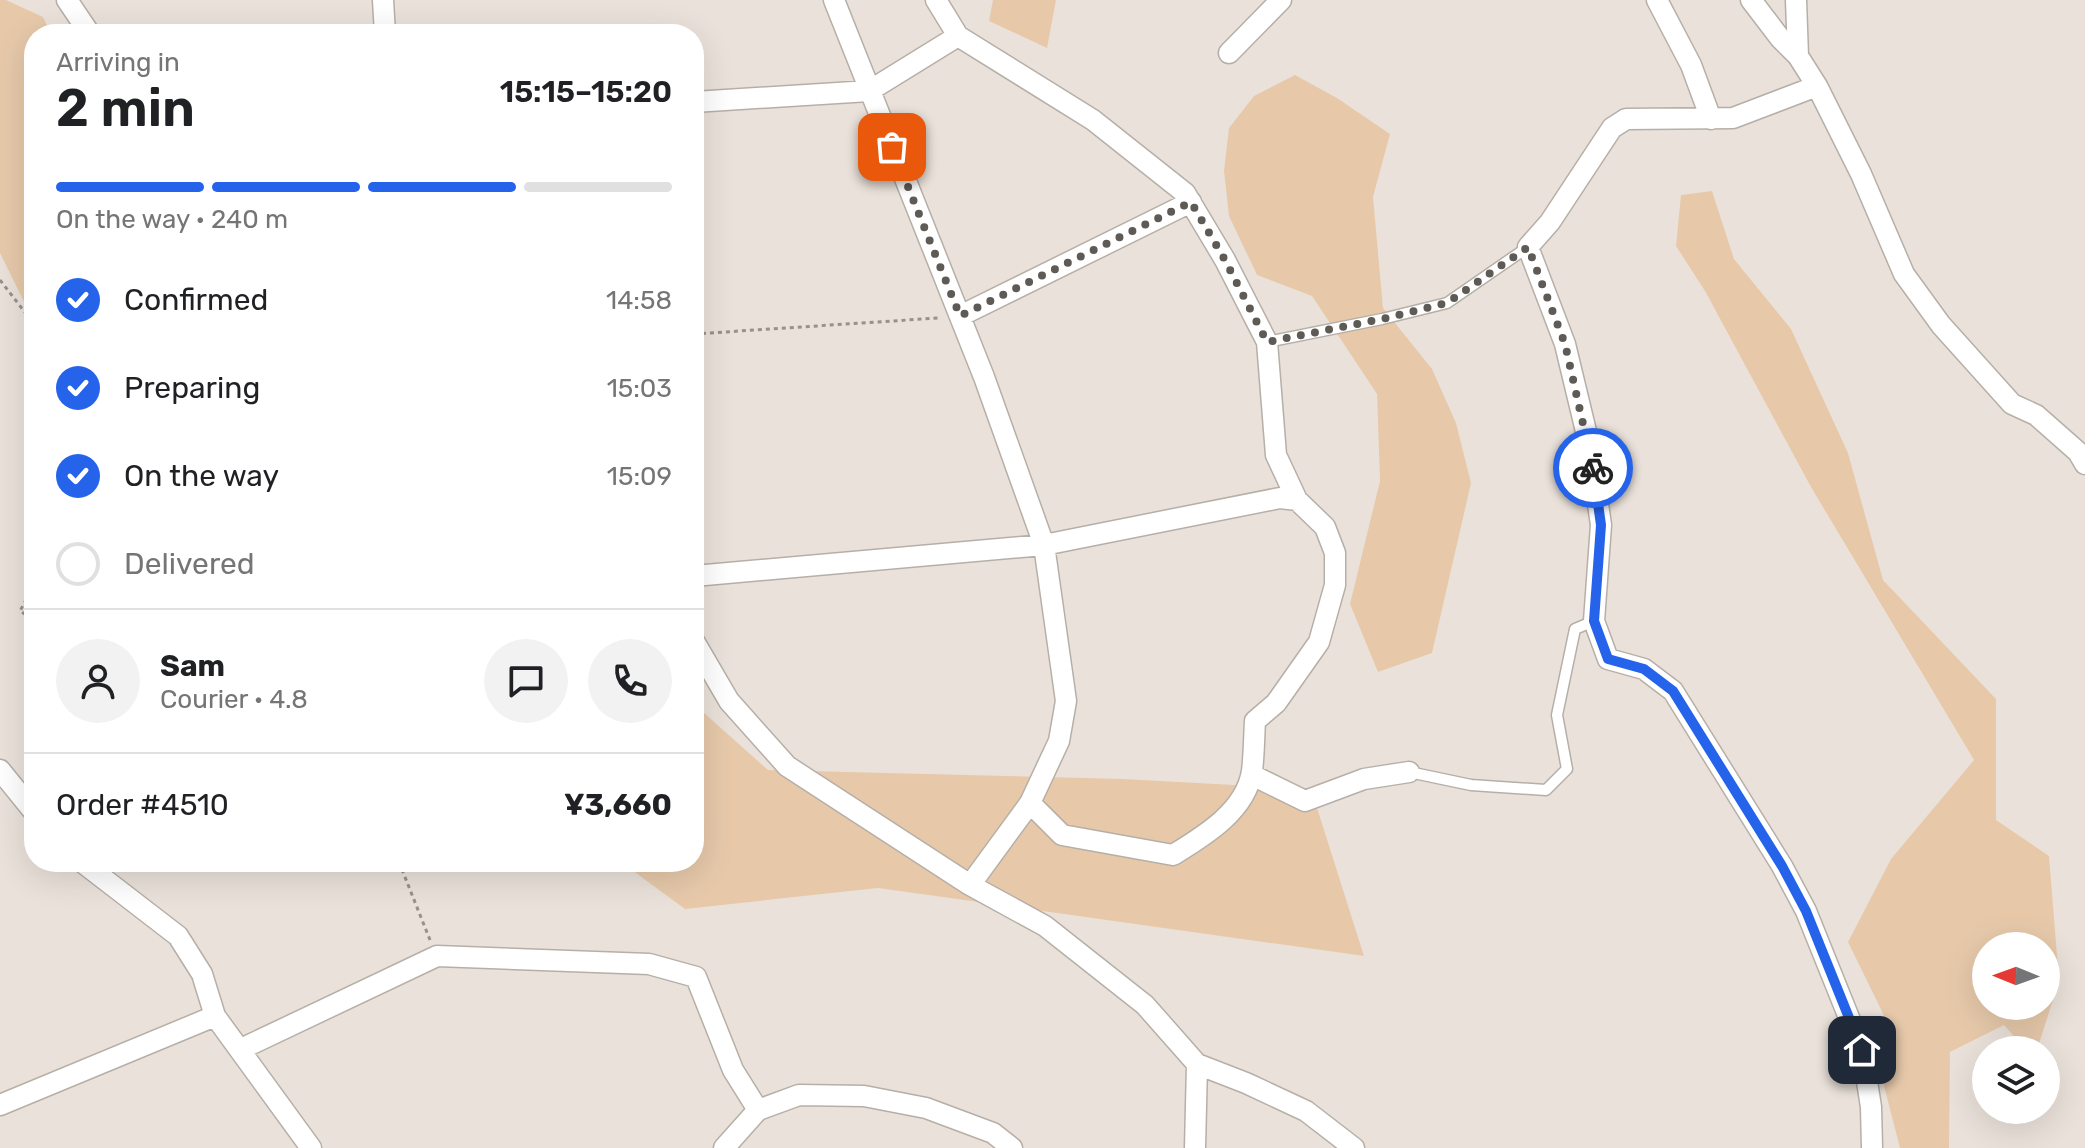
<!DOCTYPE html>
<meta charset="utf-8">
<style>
body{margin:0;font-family:Rubik,sans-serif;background:#f2f2f2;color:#202124;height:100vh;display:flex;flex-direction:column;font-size:30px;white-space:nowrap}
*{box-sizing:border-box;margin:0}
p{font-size:26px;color:#757577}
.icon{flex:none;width:44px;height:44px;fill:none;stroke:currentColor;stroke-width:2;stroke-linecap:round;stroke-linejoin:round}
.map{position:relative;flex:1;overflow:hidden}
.panel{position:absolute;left:24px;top:24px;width:680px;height:848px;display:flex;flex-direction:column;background:#fff;border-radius:32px;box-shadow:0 8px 32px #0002}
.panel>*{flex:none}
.needle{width:52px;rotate:271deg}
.tools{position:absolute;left:1972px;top:932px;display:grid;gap:16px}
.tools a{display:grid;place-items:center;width:88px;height:88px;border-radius:50%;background:#fff;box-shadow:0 8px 32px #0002;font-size:40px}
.pin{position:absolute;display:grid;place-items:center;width:68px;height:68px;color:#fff;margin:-34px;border-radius:16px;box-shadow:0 4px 12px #0006}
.courier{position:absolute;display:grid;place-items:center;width:80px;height:80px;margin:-40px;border:6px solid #2563eb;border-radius:50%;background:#fff;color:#222;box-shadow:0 2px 10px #0007}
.summary em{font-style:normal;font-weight:600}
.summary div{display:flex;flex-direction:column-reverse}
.summary{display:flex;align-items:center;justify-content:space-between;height:136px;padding:0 32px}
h1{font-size:52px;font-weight:600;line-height:60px}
.bar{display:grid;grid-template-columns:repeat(4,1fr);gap:12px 8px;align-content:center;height:96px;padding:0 32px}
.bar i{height:10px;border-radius:6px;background:#e0e0e0}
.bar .on{background:#2563eb}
.bar p{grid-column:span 4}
.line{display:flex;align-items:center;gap:20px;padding:0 32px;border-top:2px solid #e0e0e0}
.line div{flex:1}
.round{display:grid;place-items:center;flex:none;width:84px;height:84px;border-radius:42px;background:#f2f2f2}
ol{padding:0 32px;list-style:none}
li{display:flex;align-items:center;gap:24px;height:88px}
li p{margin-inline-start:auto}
li .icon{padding:8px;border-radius:50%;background:#2563eb;color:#fff;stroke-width:4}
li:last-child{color:#757577}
li i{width:44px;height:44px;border:4px solid #e0e0e0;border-radius:50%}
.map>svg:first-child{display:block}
.green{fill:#e7c9aa;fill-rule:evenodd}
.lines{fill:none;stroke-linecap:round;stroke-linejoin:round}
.service-casing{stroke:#b6afa7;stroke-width:13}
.minor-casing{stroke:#b6afa7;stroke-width:23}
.path{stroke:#97918b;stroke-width:3;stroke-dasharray:4 4;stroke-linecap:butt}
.service{stroke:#fff;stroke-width:10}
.minor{stroke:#fff;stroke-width:20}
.done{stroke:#5e5a55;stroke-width:8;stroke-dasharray:0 14.4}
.route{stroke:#2563eb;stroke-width:10}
</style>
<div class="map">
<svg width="2085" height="1148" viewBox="0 0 2085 1148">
<rect width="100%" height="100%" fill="#eae2da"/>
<path class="green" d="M0,0H6L43,17L51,34H34V322L0,253Z
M993,0H1056L1047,48L989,21Z
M1295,75L1337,98L1390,134L1373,197L1383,308L1432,369L1456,423L1471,483L1432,653L1378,672L1350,604L1380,481L1377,394L1312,296L1257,275L1229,216L1224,171L1229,128L1254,96Z
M1712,191L1734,259L1791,329L1848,453L1883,580L1996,699V820L2049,856L2059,981L2037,1050H2026L2004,1025L1950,1052L1949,1148H1900L1884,1086L1893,1034L1848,942L1891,859L1974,760L1811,487L1705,291L1676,246L1681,195ZM1986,946H2046V1006H1986Z
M694,704L768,770L1123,779L1311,789L1364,956L878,888L685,909L621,862H694Z"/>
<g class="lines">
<g class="service-casing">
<path id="service" d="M1267,342L1382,319L1447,303L1528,247
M1409,772L1471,785L1546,790L1567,769L1557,715L1575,629L1594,621"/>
</g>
<g class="minor-casing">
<path id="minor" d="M67,0L90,34
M383,0L385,34
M834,0L984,377L1044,545L1066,701L1059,741L1030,803L970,885
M936,0L958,36L1093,120L1185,193L1225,260L1267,342L1276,455L1297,500L1325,527L1335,553V585L1319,642L1276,703L1255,721C1254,738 1254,755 1252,771C1246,811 1204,836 1173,855L1062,835L1030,803
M1657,0L1691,65L1711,119
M1751,0L1780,38L1798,56L1817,86L1861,174L1904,274L1941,325L2012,404L2036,415L2078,452L2085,464
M1796,0L1798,56
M1229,53L1281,0
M1817,86L1733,118L1626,119L1612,128L1550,222L1528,247L1565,344L1590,448L1601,525L1594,621L1608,659L1644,669L1673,691L1782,866L1806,911L1862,1050L1871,1107L1872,1148
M694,102L869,91L958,36
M960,316L1191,202
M694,576L1044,545L1280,498L1297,500
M694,641L729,701L787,766L970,885L1045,926L1145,1005L1197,1064L1246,1083L1306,1111L1354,1148
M0,770L34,812
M1252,775L1305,801L1364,779L1409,772
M82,862L178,936L202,974L215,1016L311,1148
M241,1049L437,956L649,964L696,977L733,1070L758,1110
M0,1105L215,1016
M724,1148L758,1110L799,1095L864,1096L926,1108L993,1133L1012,1148
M1195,1148L1197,1064"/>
</g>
<path class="path" d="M0,280L34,324
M694,334L938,318
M34,585L20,611L34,620
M399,862L430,940"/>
<use href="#service" class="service"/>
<use href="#minor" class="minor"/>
</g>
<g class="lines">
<path class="done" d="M892,147L960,316L1191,202L1225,260L1267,342L1382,319L1447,303L1528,247L1565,344L1593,468"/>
<path class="route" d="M1593,468L1601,525L1594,621L1608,659L1644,669L1673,691L1782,866L1806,911L1862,1050"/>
</g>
</svg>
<div class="tools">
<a><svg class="needle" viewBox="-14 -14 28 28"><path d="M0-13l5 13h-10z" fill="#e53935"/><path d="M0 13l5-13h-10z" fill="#757577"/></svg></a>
<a><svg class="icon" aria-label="layers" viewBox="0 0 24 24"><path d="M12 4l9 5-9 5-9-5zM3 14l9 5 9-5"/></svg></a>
</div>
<div class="pin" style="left:892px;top:147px;background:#ea580c"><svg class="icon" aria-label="bag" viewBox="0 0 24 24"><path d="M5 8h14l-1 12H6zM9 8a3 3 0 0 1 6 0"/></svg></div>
<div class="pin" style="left:1862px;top:1050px;background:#1f2937"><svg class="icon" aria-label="home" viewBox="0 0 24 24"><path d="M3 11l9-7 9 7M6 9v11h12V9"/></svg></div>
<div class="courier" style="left:1593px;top:468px"><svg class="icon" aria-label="bike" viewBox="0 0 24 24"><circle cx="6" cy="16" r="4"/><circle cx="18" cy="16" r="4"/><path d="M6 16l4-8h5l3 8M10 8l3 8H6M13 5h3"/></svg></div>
<section class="panel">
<div class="summary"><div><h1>2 min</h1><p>Arriving in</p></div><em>15:15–15:20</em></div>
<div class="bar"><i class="on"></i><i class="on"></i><i class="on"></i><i></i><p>On the way · 240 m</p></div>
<ol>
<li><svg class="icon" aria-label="check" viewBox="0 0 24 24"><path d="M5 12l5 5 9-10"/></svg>Confirmed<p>14:58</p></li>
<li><svg class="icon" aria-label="check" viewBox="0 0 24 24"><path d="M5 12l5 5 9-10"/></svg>Preparing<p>15:03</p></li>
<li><svg class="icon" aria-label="check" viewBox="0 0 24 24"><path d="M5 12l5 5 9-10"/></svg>On the way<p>15:09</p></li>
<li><i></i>Delivered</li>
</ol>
<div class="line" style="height:144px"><a class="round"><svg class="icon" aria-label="person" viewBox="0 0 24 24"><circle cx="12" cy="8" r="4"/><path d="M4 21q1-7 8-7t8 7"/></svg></a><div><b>Sam</b><p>Courier · 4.8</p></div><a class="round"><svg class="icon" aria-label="chat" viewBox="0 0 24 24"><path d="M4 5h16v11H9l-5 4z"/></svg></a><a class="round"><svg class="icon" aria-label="phone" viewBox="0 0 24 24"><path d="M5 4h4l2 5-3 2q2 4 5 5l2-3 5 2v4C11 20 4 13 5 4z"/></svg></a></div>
<div class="line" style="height:104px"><div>Order #4510</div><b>¥3,660</b></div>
</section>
</div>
